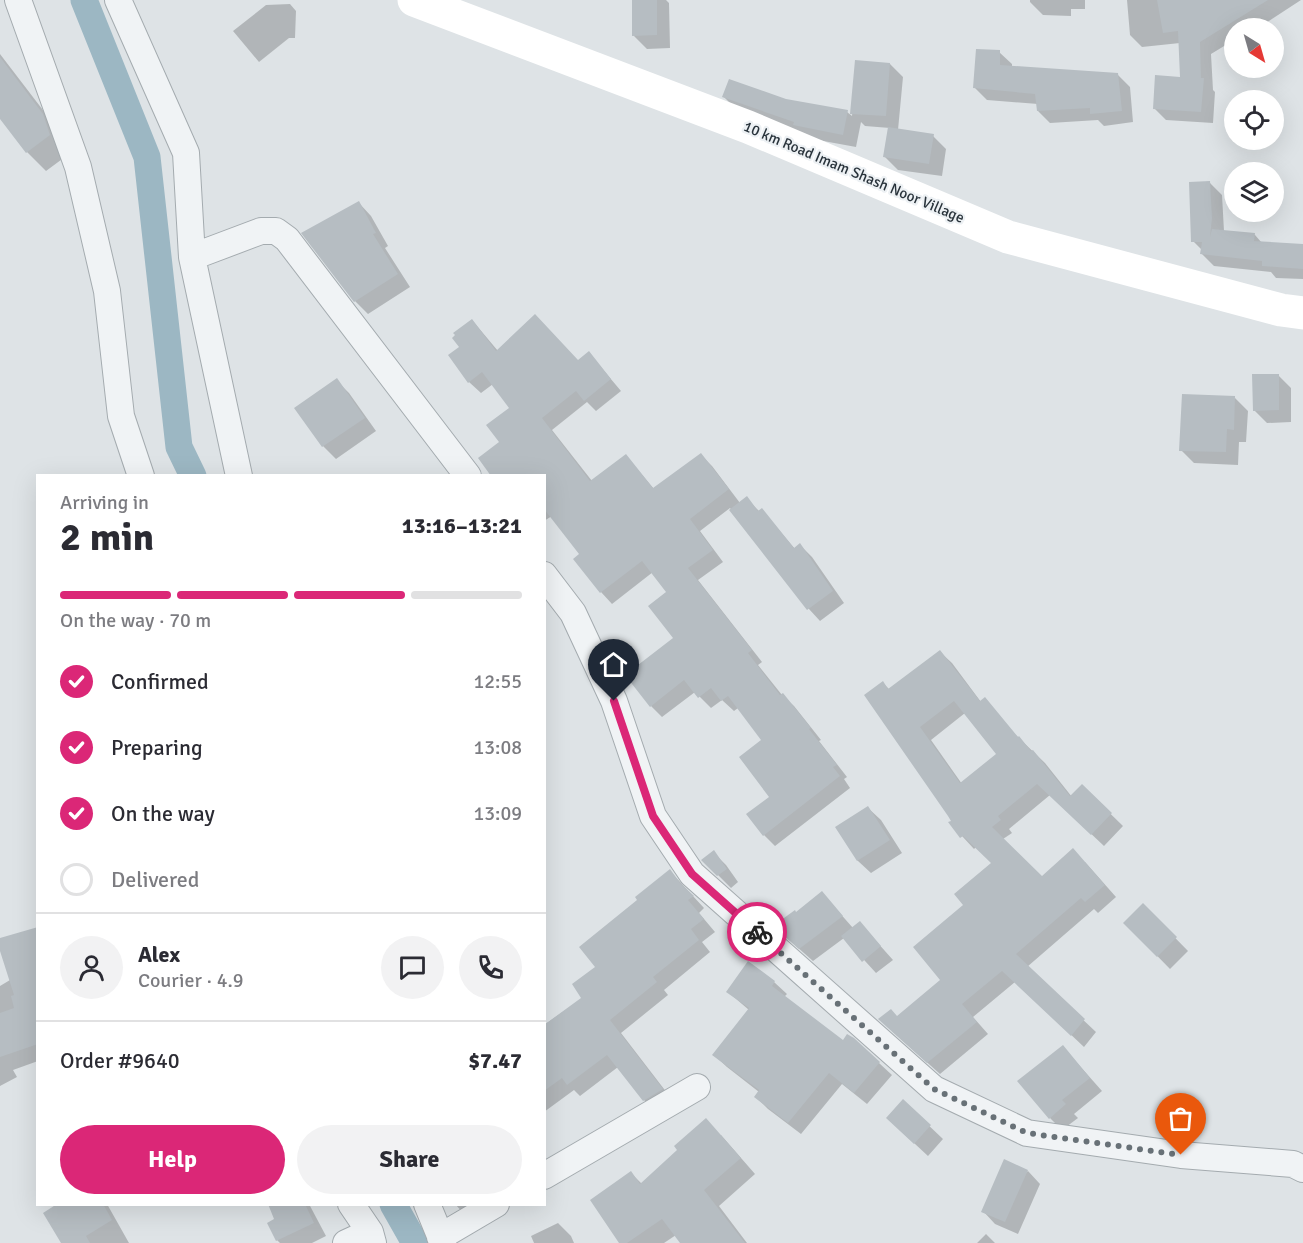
<!DOCTYPE html>
<meta charset="utf-8">
<style>
body{margin:0;font-family:Signika,sans-serif;background:#f2f2f3;color:#2b2b33;height:100vh;display:flex;flex-direction:column;font-size:22px;white-space:nowrap}
*{box-sizing:border-box;margin:0}
p{font-size:20px;color:#7c7c81}
.icon{flex:none;width:33px;height:33px;fill:none;stroke:currentColor;stroke-width:2;stroke-linecap:round;stroke-linejoin:round}
.map{position:relative;flex:1;overflow:hidden}
.drawer{position:absolute;left:36px;top:474px;width:510px;height:732px;display:flex;flex-direction:column;background:#fff;border-radius:0px;box-shadow:0 6px 24px #0002}
.drawer>*{flex:none}
.needle{width:39px;rotate:143deg}
.buttons{position:absolute;left:1224px;top:18px;display:grid;gap:12px}
.buttons a{display:grid;place-items:center;width:60px;height:60px;border-radius:50%;background:#fff;box-shadow:0 6px 24px #0002;font-size:30px}
.pin{position:absolute;display:grid;place-items:center;width:51px;height:51px;color:#fff;margin:-62px -26px;border-radius:50% 50% 50% 0;rotate:-45deg;box-shadow:0 0 6px #0007}
.pin .icon{rotate:45deg}
.courier{position:absolute;display:grid;place-items:center;width:60px;height:60px;margin:-30px;border:4px solid #db2777;border-radius:50%;background:#fff;color:#222;box-shadow:0 2px 8px #0007}
.head em{font-style:normal;font-weight:700}
.head div{display:flex;flex-direction:column-reverse}
.head{display:flex;align-items:center;justify-content:space-between;height:102px;padding:0 24px}
h1{font-size:39px;font-weight:700;line-height:45px}
.bar{display:grid;grid-template-columns:repeat(4,1fr);gap:9px 6px;align-content:center;height:72px;padding:0 24px}
.bar i{height:8px;border-radius:4px;background:#e1e1e2}
.bar .active{background:#db2777}
.bar p{grid-column:span 4}
.line{display:flex;align-items:center;gap:15px;padding:0 24px;border-top:2px solid #e1e1e2}
.line div{flex:1}
.round{display:grid;place-items:center;flex:none;width:63px;height:63px;border-radius:32px;background:#f2f2f3}
ol{padding:0 24px;list-style:none}
li{display:flex;align-items:center;gap:18px;height:66px}
li p{margin-inline-start:auto}
li .icon{padding:6px;border-radius:50%;background:#db2777;color:#fff;stroke-width:4}
li:last-child{color:#7c7c81}
li i{width:33px;height:33px;border:3px solid #e1e1e2;border-radius:50%}
.button{display:flex;gap:12px;margin-top:auto;padding:12px 24px}
.button a{flex:1;height:69px;border-radius:36px;background:#db2777;color:#fff;font-size:24px;font-weight:700;line-height:69px;text-align:center}
.button a+a{background:#f2f2f3;color:#2b2b33}
.map>svg:first-child{display:block}
.shadow{fill:#0003;fill-rule:evenodd}
.lines{fill:none;stroke-linecap:round;stroke-linejoin:round}
.canal{stroke:#9cb7c3;stroke-width:27}
.building{fill:#b6bdc2;fill-rule:evenodd}
.street-casing{stroke:#a4abaf;stroke-width:28}
.street{stroke:#f0f3f5;stroke-width:26}
.secondary{stroke:#fff;stroke-width:33}
.done{stroke:#687177;stroke-width:6;stroke-dasharray:0 10.8}
.route{stroke:#db2777;stroke-width:8}
.labels{text-anchor:middle;dominant-baseline:central;stroke-width:4.5;stroke-linejoin:round;paint-order:stroke}
.street-label{font-size:15px;fill:#29333b;stroke:#edf1f4}
</style>
<div class="map">
<svg width="1303" height="1243" viewBox="0 0 1303 1243">
<rect width="100%" height="100%" fill="#dee3e6"/>
<path class="shadow" d="M633,0H666L669,3L670,48L647,49L634,36Z
M1030,0H1085V9H1071V16L1043,15L1030,2Z
M1127,0H1301L1258,28L1255,27L1234,28V40L1211,54L1213,90L1215,92L1213,123L1166,120L1154,108L1181,78L1180,43L1142,47L1130,35Z
M290,4L296,11L295,38H289L259,62L233,31L266,5Z
M999,52L1012,64V67L1117,74L1130,87L1133,122L1104,126L1098,120L1050,123L1038,111V104L987,100L975,88Z
M0,54L62,135L69,154L46,171L27,152L0,116Z
M856,62L890,64L903,77L898,130L933,136L946,149L942,176L898,170L885,157L890,128L865,126L861,122L856,147L807,138L737,110L724,97L786,100L847,112L852,116Z
M1210,183L1222,195L1224,231L1255,235L1262,243L1303,245V279L1276,278L1271,272L1214,266L1202,254V250L1193,241Z
M359,203L371,216L388,246L385,248L410,287L368,314L355,301Z
M472,320L498,351L578,361L589,353L621,391L596,411L587,402L552,430L592,481L626,456L654,489L701,455L712,466L740,503L746,498L760,512L762,510L795,549L800,545L812,557L844,603L820,621L809,609L730,508L700,531L723,562L698,580L762,662L758,665L782,695L794,706L821,740L819,741L847,777L844,779L850,788L775,846L764,835L771,797L764,741L738,708L734,711L722,700L711,708L695,692L662,717L651,706L675,639L668,592L653,572L612,604L601,592L575,559L582,554L552,516L544,521V476L501,442L511,408L493,384L481,393L469,382L461,347Z
M1278,375L1291,388V422L1267,423L1254,410Z
M336,380L349,393L376,431L336,459L323,446L296,408Z
M1235,398L1248,411L1246,442H1239L1238,465L1194,463L1181,450Z
M940,652L952,663L981,702L1045,763L1072,797L1082,786L1123,826L1104,846L1050,795L1009,829L1012,833L1003,839L1042,878L1085,862L1116,897L1098,913L1094,909L1027,967L1096,1032L1084,1047L1015,982L973,1017L988,1034L940,1074L892,1031L898,1017L942,980L966,906L993,864L976,847L974,849L950,823L953,821L883,683L890,690ZM965,713L998,755L962,784L931,740Z
M868,808L881,820L902,853L871,873L858,861L837,828Z
M713,852L726,865L738,882L731,888L703,860Z
M670,871L704,908L699,913L715,932L702,942L710,952L664,990L668,995L621,1033L674,1102L656,1112L644,1100L618,1067L580,1096L574,1090L544,1112V1025L583,998L598,968L639,900Z
M822,893L853,928L860,923L893,960L876,973L844,938L813,961L788,939Z
M1143,905L1188,951L1170,969L1125,923Z
M38,928V1061L13,1070L17,1077L0,1086V986L10,980L0,940Z
M748,963L774,982L787,994L784,997L843,1042L879,1063L892,1075L867,1104L842,1084L801,1134L768,1109L756,1097L759,1092L727,1067L714,1055L749,1010L728,992Z
M1063,1047L1102,1091L1074,1114L1078,1118L1062,1130L1050,1118Z
M903,1101L943,1139L928,1156L901,1131Z
M721,1135L755,1174L719,1206L747,1243H682L676,1235L664,1243H621L631,1173L642,1184Z
M1028,1171L1040,1184L1018,1234L995,1224L983,1211Z
M59,1204H107L129,1243H63Z
M280,1204H309L326,1236L312,1243H280L277,1240L276,1220Z
M455,1204H487L465,1215Z
M558,1223L571,1236L574,1243H534L531,1236Z
M986,1234L995,1243H977Z"/>
<g class="lines">
<path class="canal" d="M84,0L147,157L179,447L193,476
M393,1204L415,1243"/>
</g>
<path class="building" d="M632,0H657V35L632,36Z
M1157,0H1268L1200,42L1201,78H1204L1201,112L1153,109L1155,75L1180,77L1178,31L1163,33Z
M976,49L1000,50V65L1118,73L1122,111L1090,114V108L1037,111L1035,94L973,88Z
M0,57L43,114L50,135L26,153L0,119Z
M855,60L890,63L886,116L850,114Z
M729,79L786,99L848,110L843,135L793,125L794,122L722,97Z
M888,127L934,134L929,164L883,157Z
M1210,181L1212,218L1210,237L1212,229L1255,233L1254,241L1303,244V269L1262,266V261L1200,254L1202,242H1191L1189,182Z
M359,201L376,233L373,234L398,274L354,302L301,233Z
M535,314L578,360L589,351L611,379L584,401L576,391L542,418L590,481L626,454L653,488L701,453L729,489L690,519L713,550L688,568L752,650L748,653L780,695L783,693L811,728L809,729L837,765L833,767L840,776L763,836L746,814L769,797L739,757L761,740L728,696L721,701L711,688L698,698L684,680L650,707L625,675L673,638L648,606L666,592L642,561L600,593L573,559L579,554L544,509V476H491L478,458L499,442L486,425L509,408L482,372L468,383L448,355L459,347L452,338L455,335L453,333L472,319L496,351Z
M1252,374H1279V410L1253,411Z
M337,378L365,418L322,447L294,408Z
M1182,394L1235,396L1234,430L1227,429L1226,452L1179,451Z
M747,496L758,511L762,508L794,548L800,543L833,591L807,610L729,510Z
M940,650L980,701L985,697L1018,737L1019,736L1031,751L1033,750L1070,796L1082,784L1112,813L1091,835L1037,784L998,816L1001,820L992,827L1042,876L1073,848L1105,885L1085,902L1081,898L1016,954L1085,1019L1071,1036L1002,971L962,1004L977,1022L927,1063L878,1019L891,1009L897,1016L940,980L913,947L963,905L954,894L991,863L963,836L960,838L948,822L951,821L948,816L864,695L883,681L888,689ZM954,701L996,754L960,783L920,727Z
M868,806L890,840L857,861L835,827Z
M714,850L727,869L717,876L701,860Z
M670,869L680,883L694,896L688,900L704,919L691,929L699,940L653,977L657,982L610,1020L663,1089L643,1101L607,1055L567,1085L562,1078L544,1091V1025L581,998L572,984L595,967L579,947L637,900L635,897Z
M822,891L843,916L799,949L773,926L795,910L796,912Z
M1143,903L1177,937L1157,957L1123,923Z
M860,921L881,946L862,962L841,936Z
M38,927V1044L0,1057V1013L14,1008L11,996L14,995L0,951V938Z
M748,961L775,981L772,986L843,1040L847,1034L854,1038L880,1062L854,1093L829,1073L788,1123L754,1097L759,1090L712,1055L749,1008L726,992Z
M1063,1045L1090,1078L1062,1100L1066,1104L1049,1119L1017,1081Z
M903,1099L931,1125L914,1144L886,1118Z
M706,1118L741,1158L704,1190L745,1243H680L662,1219L627,1243H619L590,1200L631,1171L640,1184L677,1150L674,1146Z
M1004,1159L1028,1170L1005,1222L981,1212Z
M57,1204H103L112,1220L86,1236L90,1243H61L43,1213Z
M268,1204H305L314,1223L276,1241L267,1223L274,1219Z"/>
<g class="lines">
<g class="street-casing">
<path id="street" d="M18,0L78,167L107,291L121,416L141,476
M118,0L186,153L192,257L239,476
M192,257L261,231H276L287,239L468,476
M544,575L573,613L614,701L653,816L692,874L934,1089L1027,1133L1181,1155L1293,1164L1303,1169
M544,1176L697,1087
M351,1204L370,1232L373,1243
M427,1204L443,1243
M440,1237L496,1204
M346,1243L370,1232"/>
</g>
<use href="#street" class="street"/>
<path class="secondary" d="M414,0L748,127L1008,237L1281,310L1303,313"/>
</g>
<g class="lines">
<path class="done" d="M757,932L934,1089L1027,1133L1181,1155"/>
<path class="route" d="M614,701L653,816L692,874L757,932"/>
</g>
<g class="labels">
<g class="street-label">
<text transform="translate(854 172) rotate(23)">10 km Road Imam Shash Noor Village</text>
</g>
</g>
</svg>
<div class="buttons">
<a><svg class="needle" viewBox="-14 -14 28 28"><path d="M0-13l5 13h-10z" fill="#e53935"/><path d="M0 13l5-13h-10z" fill="#7c7c81"/></svg></a>
<a><svg class="icon" aria-label="locate" viewBox="0 0 24 24"><circle cx="12" cy="12" r="6"/><path d="M12 2v4M12 18v4M2 12h4M18 12h4"/></svg></a>
<a><svg class="icon" aria-label="layers" viewBox="0 0 24 24"><path d="M12 4l9 5-9 5-9-5zM3 14l9 5 9-5"/></svg></a>
</div>
<div class="pin" style="left:1181px;top:1155px;background:#ea580c"><svg class="icon" aria-label="bag" viewBox="0 0 24 24"><path d="M5 8h14l-1 12H6zM9 8a3 3 0 0 1 6 0"/></svg></div>
<div class="pin" style="left:614px;top:701px;background:#1f2937"><svg class="icon" aria-label="home" viewBox="0 0 24 24"><path d="M3 11l9-7 9 7M6 9v11h12V9"/></svg></div>
<div class="courier" style="left:757px;top:932px"><svg class="icon" aria-label="bike" viewBox="0 0 24 24"><circle cx="6" cy="16" r="4"/><circle cx="18" cy="16" r="4"/><path d="M6 16l4-8h5l3 8M10 8l3 8H6M13 5h3"/></svg></div>
<section class="drawer">
<div class="head"><div><h1>2 min</h1><p>Arriving in</p></div><em>13:16–13:21</em></div>
<div class="bar"><i class="active"></i><i class="active"></i><i class="active"></i><i></i><p>On the way · 70 m</p></div>
<ol>
<li><svg class="icon" aria-label="check" viewBox="0 0 24 24"><path d="M5 12l5 5 9-10"/></svg>Confirmed<p>12:55</p></li>
<li><svg class="icon" aria-label="check" viewBox="0 0 24 24"><path d="M5 12l5 5 9-10"/></svg>Preparing<p>13:08</p></li>
<li><svg class="icon" aria-label="check" viewBox="0 0 24 24"><path d="M5 12l5 5 9-10"/></svg>On the way<p>13:09</p></li>
<li><i></i>Delivered</li>
</ol>
<div class="line" style="height:108px"><a class="round"><svg class="icon" aria-label="person" viewBox="0 0 24 24"><circle cx="12" cy="8" r="4"/><path d="M4 21q1-7 8-7t8 7"/></svg></a><div><b>Alex</b><p>Courier · 4.9</p></div><a class="round"><svg class="icon" aria-label="chat" viewBox="0 0 24 24"><path d="M4 5h16v11H9l-5 4z"/></svg></a><a class="round"><svg class="icon" aria-label="phone" viewBox="0 0 24 24"><path d="M5 4h4l2 5-3 2q2 4 5 5l2-3 5 2v4C11 20 4 13 5 4z"/></svg></a></div>
<div class="line" style="height:78px"><div>Order #9640</div><b>$7.47</b></div>
<div class="button"><a>Help</a><a>Share</a></div>
</section>
</div>
